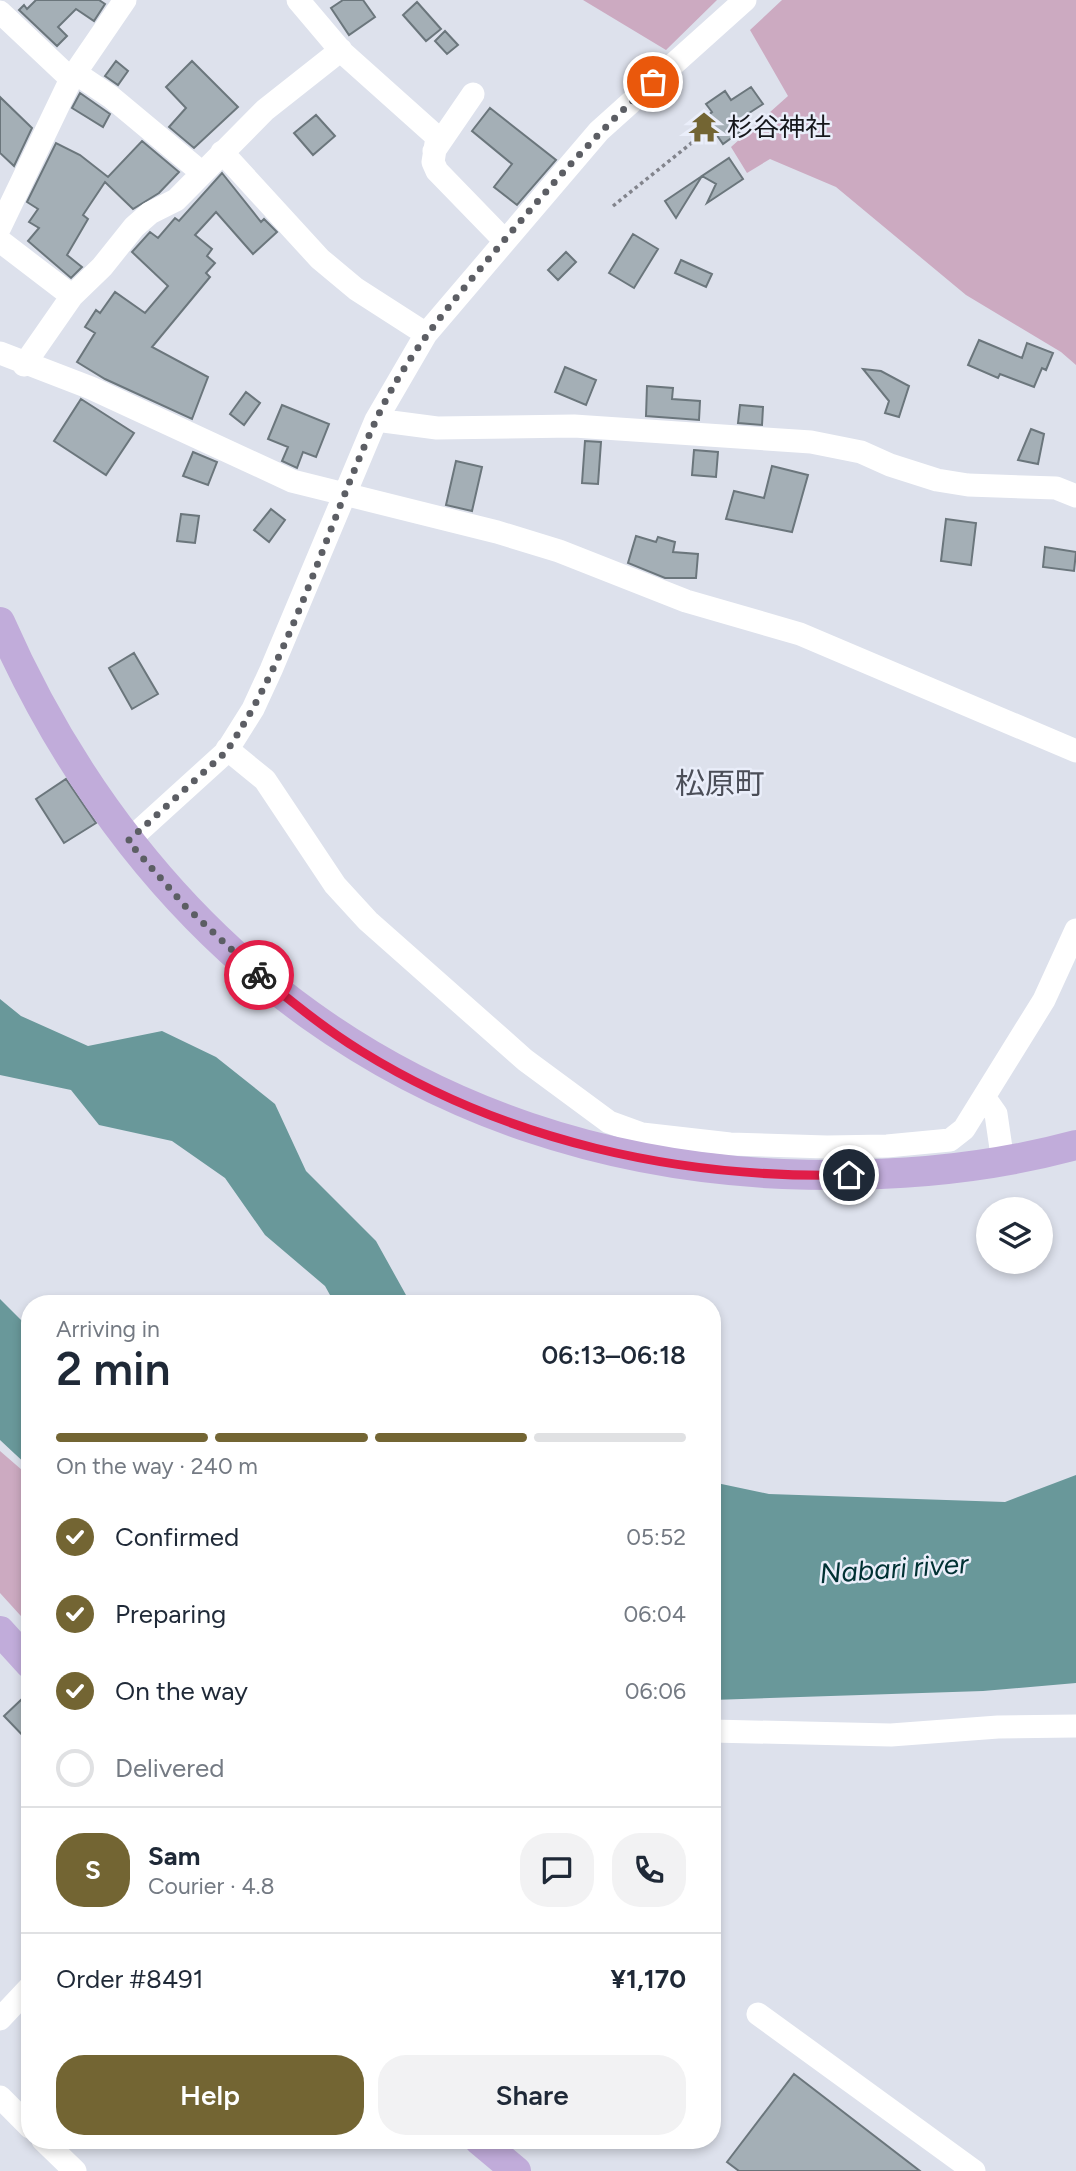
<!DOCTYPE html>
<meta charset="utf-8">
<style>
body{margin:0;font-family:Figtree,"Noto Sans JP",sans-serif;background:#f2f2f3;color:#1f2937;height:100vh;display:flex;flex-direction:column;font-size:26px;white-space:nowrap}
*{box-sizing:border-box;margin:0}
p{font-size:23px;color:#747a83}
.icon{flex:none;width:38px;height:38px;fill:none;stroke:currentColor;stroke-width:2;stroke-linecap:round;stroke-linejoin:round}
.map{position:relative;flex:1;overflow:hidden}
.panel{position:absolute;left:21px;top:1295px;width:700px;height:854px;display:flex;flex-direction:column;background:#fff;border-radius:28px;box-shadow:0 4px 10px #0003}
.panel>*{flex:none}
.buttons{position:absolute;left:976px;top:1197px;display:grid;gap:14px}
.buttons a{display:grid;place-items:center;width:77px;height:77px;border-radius:50%;background:#fff;box-shadow:0 4px 10px #0003;font-size:35px}
.pin{position:absolute;display:grid;place-items:center;width:60px;height:60px;color:#fff;margin:-30px;border:4px solid #fff;border-radius:50%;box-shadow:0 2px 7px #0007}
.courier{position:absolute;display:grid;place-items:center;width:70px;height:70px;margin:-35px;border:5px solid #e11d48;border-radius:50%;background:#fff;color:#222;box-shadow:0 2px 9px #0007}
.overview em{font-style:normal;font-weight:600}
.overview div{display:flex;flex-direction:column-reverse}
.overview{display:flex;align-items:center;justify-content:space-between;height:119px;padding:0 35px}
h1{font-size:46px;font-weight:600;line-height:52px}
.bar{display:grid;grid-template-columns:repeat(4,1fr);gap:10px 7px;align-content:center;height:84px;padding:0 35px}
.bar i{height:9px;border-radius:5px;background:#e0e1e3}
.bar .on{background:#736533}
.bar p{grid-column:span 4}
.line{display:flex;align-items:center;gap:18px;padding:0 35px;border-top:2px solid #e0e1e3}
.line div{flex:1}
.round{display:grid;place-items:center;flex:none;width:74px;height:74px;border-radius:28px;background:#f2f2f3}
ol{padding:0 35px;list-style:none}
li{display:flex;align-items:center;gap:21px;height:77px}
li p{margin-inline-start:auto}
li .icon{padding:7px;border-radius:50%;background:#736533;color:#fff;stroke-width:4}
li:last-child{color:#747a83}
li i{width:38px;height:38px;border:4px solid #e0e1e3;border-radius:50%}
.cta{display:flex;gap:14px;margin-top:auto;padding:14px 35px}
.cta a{flex:1;height:80px;border-radius:28px;background:#736533;color:#fff;font-size:28px;font-weight:600;line-height:80px;text-align:center}
.cta a+a{background:#f2f2f3;color:#1f2937}
.map>svg:first-child{display:block}
.green{fill:#ccaac1}
.water{fill:#69989a}
.building{fill:#a4afb6;stroke:#6b767c;stroke-width:2}
.lines{fill:none;stroke-linecap:round;stroke-linejoin:round}
.path{stroke:#82848c;stroke-width:3.5;stroke-dasharray:3.5 3.5;stroke-linecap:butt}
.minor{stroke:#fff;stroke-width:23}
.major{stroke:#c1acda;stroke-width:30}
.done{stroke:#5c5e64;stroke-width:7;stroke-dasharray:0 12.6}
.route{stroke:#e11d48;stroke-width:9}
.labels{text-anchor:middle;dominant-baseline:central;stroke-width:5;stroke-linejoin:round;paint-order:stroke}
.poi-label{font-size:26px;fill:#16171b;stroke:#eaeefa;text-anchor:start}
.water-label{font-size:28px;font-style:italic;fill:#003133;stroke:#eaeefa}
.quarter-label{font-size:30px;fill:#4b4e58;stroke:#eaeefa}
</style>
<div class="map">
<svg width="1076" height="2171" viewBox="0 0 1076 2171">
<rect width="100%" height="100%" fill="#dde1ec"/>
<path class="green" d="M583,0H717L666,50Z
M782,0H1076V365L1061,352L966,295L836,187L770,159L747,173L731,147L788,96L750,30Z
M0,1451L30,1477V1626L0,1593Z"/>
<path class="water" d="M0,999L21,1016L88,1046L162,1031L216,1057L275,1104L306,1171L376,1241L411,1304H335L325,1286L265,1235L225,1178L172,1141L99,1125L71,1090L0,1075Z
M0,1299L30,1329V1468L0,1440Z
M1076,1475V1683L983,1691L712,1700V1482L769,1494L1005,1502Z"/>
<path class="building" d="M36,0H99L105,4L94,21L76,9L58,27L67,36L57,46L19,10L24,5L27,9Z
M343,0H363L375,17L349,35L331,8Z
M417,2L441,29L426,41L403,15Z
M445,31L458,45L447,54L435,41Z
M116,61L128,71L118,85L105,76Z
M192,61L238,107L194,148L169,127L186,108L166,87Z
M751,87L763,104L743,117L749,125L723,144L705,118L712,112L706,104L725,91L731,100Z
M80,93L110,114L103,127L72,108Z
M0,97L32,128L14,166L0,153Z
M490,108L556,160L517,205L494,187L512,164L472,131Z
M316,115L335,136L313,155L294,133Z
M142,141L179,172L159,193L133,209L105,182L83,215L88,219L67,255L82,267L71,278L28,241L39,228L29,222L38,209L27,202L56,143L80,155L108,177Z
M729,158L743,179L707,203L716,184L702,176Z
M222,173L261,222L264,219L277,232L253,254L216,212L195,235L212,249L207,256L215,263L206,273L210,277L152,347L208,377L192,419L105,379L77,362L95,333L85,327L96,310L100,313L115,292L145,313L168,286L132,252L150,232L158,238L175,218L179,221Z
M702,176L676,218L665,201Z
M633,234L658,249L634,288L609,273Z
M566,252L576,262L558,280L548,270Z
M681,260L712,274L706,287L675,273Z
M979,340L1022,358L1027,343L1053,353L1046,370L1042,368L1034,387L1000,374L998,378L968,365Z
M565,367L596,380L586,405L555,392Z
M863,369L881,371L909,386L899,417L885,413L889,401Z
M647,386L673,388L672,399L700,401L699,420L646,416Z
M246,392L260,403L244,425L230,414Z
M81,399L134,433L106,475L54,441Z
M282,405L329,424L316,457L303,452L297,468L282,461L288,447L268,439Z
M740,405L763,407L762,425L738,423Z
M1031,429L1044,434L1038,464L1018,460Z
M585,441L601,442L598,484L582,483Z
M694,450L718,452L716,477L692,475Z
M193,452L217,462L208,485L183,476Z
M456,461L482,467L472,511L446,505Z
M772,466L808,475L792,532L726,519L734,491L764,498Z
M271,509L285,520L269,542L254,530Z
M181,514L199,516L195,543L177,541Z
M946,519L976,523L971,565L941,561Z
M636,536L656,542L658,537L675,542L673,552L698,554L696,578H665L628,563Z
M1045,547L1076,552L1074,571L1043,567Z
M134,653L158,694L132,709L109,668Z
M66,779L96,823L64,843L36,799Z
M22,1699L30,1707V1743L4,1716Z
M794,2074L920,2171H739L727,2162Z"/>
<g class="lines">
<path class="path" d="M613,206L699,137"/>
<path class="minor" d="M298,0L342,52L437,137L433,162L437,171L504,240
M0,12L71,79L0,227
M77,70L80,76L111,97L201,172
M71,79L125,0
M434,151L473,94
M222,152L320,259L356,289L426,334
M0,241L72,296
M0,353L91,388L292,481L497,532L559,551L686,601L800,634L1076,751
M24,365L72,296L102,267L134,227L150,213L176,200L265,110L341,50
M376,420L437,428L574,426L811,442L861,452L890,465L937,480L968,485L1056,488L1076,496
M227,749L265,780L335,885L368,921L525,1060L609,1122L642,1134L730,1144L827,1147L887,1146L950,1140L964,1129L1044,1000L1076,930
M128,841L226,752L253,709L271,670L376,420L426,334L599,131L745,0
M984,1097L996,1114L1003,1162
M712,1731L891,1735L998,1727L1076,1726
M758,2014L974,2171
M0,2019L30,1987
M0,2097L30,2127
M43,2140L75,2171"/>
<path class="major" d="M0,622C144,950 421,1158 783,1174C882,1178 980,1171 1076,1145
M0,1631L30,1664
M479,2140L516,2171"/>
</g>
<g class="lines">
<path class="done" d="M259,975L185,906L128,841L226,752C293,653 326,529 376,420C405,357 447,308 491,256C543,194 593,136 653,82"/>
<path class="route" d="M259,975C292,1002 325,1029 361,1051C506,1141 679,1179 849,1175"/>
</g>
<defs>
<g id="temple-bare" transform="scale(2.415)"><path d="M0-6L5-2H3V0L6.5 2.5H4V6H1.5V3h-3V6H-4V2.5H-6.5L-3 0V-2H-5Z" fill="#736533" stroke="#eaeefa" stroke-width="2.5" paint-order="stroke"/></g>
</defs>
<g fill-rule="evenodd">
<use href="#temple-bare" x="704" y="127"/>
</g>
<g class="labels">
<g class="poi-label">
<text x="727" y="127">杉谷神社</text>
</g>
<g class="water-label">
<text transform="translate(894 1568) rotate(-4)">Nabari river</text>
</g>
<g class="quarter-label">
<text x="720" y="783">松原町</text>
</g>
</g>
</svg>
<div class="buttons">
<a><svg class="icon" aria-label="layers" viewBox="0 0 24 24"><path d="M12 4l9 5-9 5-9-5zM3 14l9 5 9-5"/></svg></a>
</div>
<div class="pin" style="left:653px;top:82px;background:#ea580c"><svg class="icon" aria-label="bag" viewBox="0 0 24 24"><path d="M5 8h14l-1 12H6zM9 8a3 3 0 0 1 6 0"/></svg></div>
<div class="pin" style="left:849px;top:1175px;background:#1f2937"><svg class="icon" aria-label="home" viewBox="0 0 24 24"><path d="M3 11l9-7 9 7M6 9v11h12V9"/></svg></div>
<div class="courier" style="left:259px;top:975px"><svg class="icon" aria-label="bike" viewBox="0 0 24 24"><circle cx="6" cy="16" r="4"/><circle cx="18" cy="16" r="4"/><path d="M6 16l4-8h5l3 8M10 8l3 8H6M13 5h3"/></svg></div>
<section class="panel">
<div class="overview"><div><h1>2 min</h1><p>Arriving in</p></div><em>06:13–06:18</em></div>
<div class="bar"><i class="on"></i><i class="on"></i><i class="on"></i><i></i><p>On the way · 240 m</p></div>
<ol>
<li><svg class="icon" aria-label="check" viewBox="0 0 24 24"><path d="M5 12l5 5 9-10"/></svg>Confirmed<p>05:52</p></li>
<li><svg class="icon" aria-label="check" viewBox="0 0 24 24"><path d="M5 12l5 5 9-10"/></svg>Preparing<p>06:04</p></li>
<li><svg class="icon" aria-label="check" viewBox="0 0 24 24"><path d="M5 12l5 5 9-10"/></svg>On the way<p>06:06</p></li>
<li><i></i>Delivered</li>
</ol>
<div class="line" style="height:126px"><b class="round" style="background:#736533;color:#fff">S</b><div><b>Sam</b><p>Courier · 4.8</p></div><a class="round"><svg class="icon" aria-label="chat" viewBox="0 0 24 24"><path d="M4 5h16v11H9l-5 4z"/></svg></a><a class="round"><svg class="icon" aria-label="phone" viewBox="0 0 24 24"><path d="M5 4h4l2 5-3 2q2 4 5 5l2-3 5 2v4C11 20 4 13 5 4z"/></svg></a></div>
<div class="line" style="height:91px"><div>Order #8491</div><b>¥1,170</b></div>
<div class="cta"><a>Help</a><a>Share</a></div>
</section>
</div>
